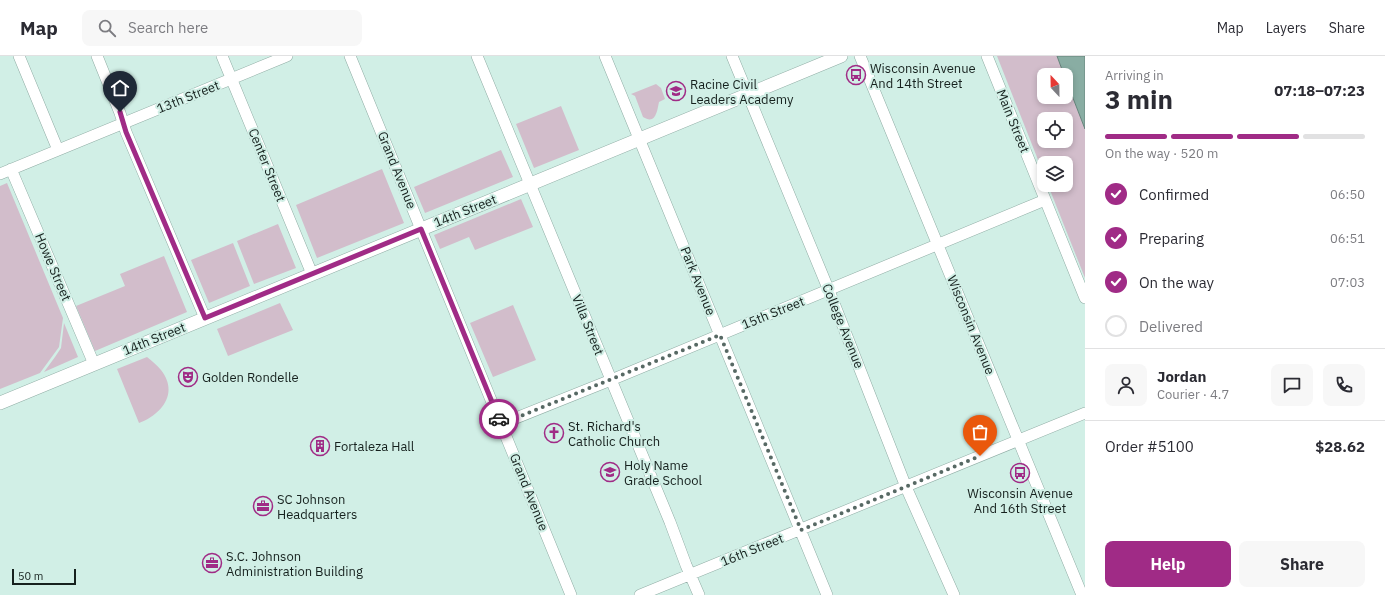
<!DOCTYPE html>
<meta charset="utf-8">
<style>
body{margin:0;font-family:"IBM Plex Sans",sans-serif;background:#f7f7f7;color:#2b2b33;height:100vh;display:flex;flex-direction:column;font-size:15px;white-space:nowrap}
*{box-sizing:border-box;margin:0}
p{font-size:13px;color:#7c7c81}
.icon{flex:none;width:22px;height:22px;fill:none;stroke:currentColor;stroke-width:2;stroke-linecap:round;stroke-linejoin:round}
.map{position:relative;flex:1;overflow:hidden}
.details{display:flex;flex-direction:column;background:#fff;width:300px}
.details>*{flex:none}
.needle{width:26px;rotate:338deg}
.fabs{position:absolute;left:1037px;top:12px;display:grid;gap:8px}
.fabs a{display:grid;place-items:center;width:36px;height:36px;border-radius:8px;background:#fff;box-shadow:0 2px 6px #0003;font-size:20px}
.scale{position:absolute;left:12px;bottom:10px;width:64px;box-sizing:border-box;padding-left:4px;border:2px solid #16211e;border-top:0;font-size:11px;line-height:14px;white-space:nowrap;color:#16211e;-webkit-text-stroke:3px #d1efe6;paint-order:stroke}
.pin{position:absolute;display:grid;place-items:center;width:34px;height:34px;color:#fff;margin:-41px -17px;border-radius:50% 50% 50% 0;rotate:-45deg;box-shadow:0 0 4px #0007}
.pin .icon{rotate:45deg}
.courier{position:absolute;display:grid;place-items:center;width:40px;height:40px;margin:-20px;border:3px solid #a02b86;border-radius:50%;background:#fff;color:#222;box-shadow:0 1px 5px #0007}
.headline em{font-style:normal;font-weight:700}
.headline div{display:flex;flex-direction:column-reverse}
.headline{display:flex;align-items:center;justify-content:space-between;height:68px;padding:0 20px}
h1{font-size:26px;font-weight:700;line-height:30px}
.bar{display:grid;grid-template-columns:repeat(4,1fr);gap:6px 4px;align-content:center;height:48px;padding:0 20px}
.bar i{height:5px;border-radius:3px;background:#e1e1e2}
.bar .active{background:#a02b86}
.bar p{grid-column:span 4}
.line{display:flex;align-items:center;gap:10px;padding:0 20px;border-top:1px solid #e1e1e2}
.line div{flex:1}
.round{display:grid;place-items:center;flex:none;width:42px;height:42px;border-radius:8px;background:#f7f7f7}
ol{padding:0 20px;list-style:none}
li{display:flex;align-items:center;gap:12px;height:44px}
li p{margin-inline-start:auto}
li .icon{padding:4px;border-radius:50%;background:#a02b86;color:#fff;stroke-width:4}
li:last-child{color:#7c7c81}
li i{width:22px;height:22px;border:2px solid #e1e1e2;border-radius:50%}
.action{display:flex;gap:8px;margin-top:auto;padding:8px 20px}
.action a{flex:1;height:46px;border-radius:8px;background:#a02b86;color:#fff;font-size:16px;font-weight:700;line-height:46px;text-align:center}
.action a+a{background:#f7f7f7;color:#2b2b33}
header{display:flex;align-items:center;gap:24px;box-sizing:border-box;height:56px;padding:0 20px;background:#fff;border-bottom:1px solid #e1e1e2}
header strong{font-size:19px}
nav{display:flex;gap:22px;margin-inline-start:auto;font-size:14px}
.search{width:280px;height:36px;background:#f7f7f7;display:flex;align-items:center;gap:10px;box-sizing:border-box;padding:0 14px;border-radius:8px;color:#7c7c81;font-size:15px}
main{display:flex;flex:1;min-height:0}
.map>svg:first-child{display:block}
.green{fill:#d2bdcb;fill-rule:evenodd}
.water{fill:#89ada3;stroke:#66837b}
.lines{fill:none;stroke-linecap:round;stroke-linejoin:round}
.minor-casing{stroke:#8faca4;stroke-width:12}
.major-casing{stroke:#8faca4;stroke-width:14}
.minor{stroke:#fff;stroke-width:11}
.major{stroke:#fff;stroke-width:13}
.done{stroke:#576964;stroke-width:4;stroke-dasharray:0 7.2}
.route{stroke:#a02b86;stroke-width:5}
.labels{text-anchor:middle;dominant-baseline:central;stroke-width:4;stroke-linejoin:round;paint-order:stroke}
.poi-label{font-size:13px;fill:#16211e;stroke:#d1efe6;text-anchor:start}
.street-label{font-size:13px;fill:#16211e;stroke:#d1efe6}
</style>
<header>
<strong>Map</strong>
<div class="search"><svg class="icon" aria-label="search" viewBox="0 0 24 24"><circle cx="10" cy="10" r="6"/><path d="M15 15l6 6"/></svg>Search here</div>
<nav><a>Map</a><a>Layers</a><a>Share</a></nav>
</header>
<main>
<div class="map">
<svg width="1085" height="539" viewBox="0 0 1085 539">
<rect width="100%" height="100%" fill="#d1efe6"/>
<path class="green" d="M997,0H1057L1064,19H1044V41H1066V24L1085,73V222L1048,129H1066V107H1044V119ZM1044,63H1066V85H1044Z
M656,28L661,32L665,43L659,46C657,55 656,69 643,61L635,40L631,38Z
M561,50L579,94L534,112L516,68Z
M501,94L513,121L425,157L414,131Z
M382,113L404,167L317,202L296,149Z
M7,127L63,262L59,291L40,317L0,333V130Z
M521,143L533,171L475,194L469,181L440,193L434,179Z
M278,168L296,212L254,228L237,185Z
M233,187L250,230L209,247L191,204Z
M164,200L187,256L95,295L76,250L125,230L120,218Z
M280,247L293,274L228,300L217,273Z
M513,249L536,304L493,321L470,267Z
M64,267L78,301L44,316L55,301L61,292Z
M147,301C152,305 157,309 161,314C179,337 162,358 139,367L117,313Z"/>
<path class="water" d="M1057,0H1085V73L1066,24V19H1064Z"/>
<g class="lines">
<g class="minor-casing">
<path id="minor" d="M19,0L58,94
M97,0L120,57L126,76L205,262
M222,0L312,218
M350,0L571,539
M477,0L670,466L686,509L699,539
M605,0L827,539
M732,0L832,242L906,431L954,539
M860,0L1082,539
M987,0L1085,242
M11,113L94,308
M0,118L287,0
M501,368L611,324L1045,144
M640,539L1085,357"/>
</g>
<g class="major-casing">
<path id="major" d="M0,347L841,0"/>
</g>
<use href="#minor" class="minor"/>
<use href="#major" class="major"/>
</g>
<g class="lines">
<path class="done" d="M499,363L501,368L720,279L801,474L980,400"/>
<path class="route" d="M120,56L126,76L205,262L421,173L499,363"/>
</g>
<defs>
<g id="bus-ring" transform="scale(1)"><circle r="9.5" fill="#d1efe6" stroke="#a02b86" stroke-width="1.5"/><path d="M-5-6H5V4H4V6H2V4H-2V6H-4V4H-5ZM-3.5-4V0h7V-4ZM-3.5 1.2v1.5H-2V1.2ZM2 1.2v1.5H3.5V1.2Z" fill="#a02b86"/></g>
<g id="school-ring" transform="scale(1)"><circle r="9.5" fill="#d1efe6" stroke="#a02b86" stroke-width="1.5"/><path d="M0-5L7-2L0 1L-7-2ZM-4 1L0 2.5L4 1V4Q0 6-4 4Z" fill="#a02b86"/></g>
<g id="theatre-ring" transform="scale(1)"><circle r="9.5" fill="#d1efe6" stroke="#a02b86" stroke-width="1.5"/><path d="M-5-5.5Q0-4 5-5.5V0Q5 5 0 6Q-5 5-5 0ZM-3.3-2.5H-1v1.5H-3.3ZM1-2.5H3.3v1.5H1ZM-2.8 1Q0 5.5 2.8 1Z" fill="#a02b86"/></g>
<g id="church-ring" transform="scale(1)"><circle r="9.5" fill="#d1efe6" stroke="#a02b86" stroke-width="1.5"/><path d="M-1.2-6h2.4v3.5h3.3v2.4h-3.3V6h-2.4V-.1h-3.3v-2.4h3.3Z" fill="#a02b86"/></g>
<g id="building-ring" transform="scale(1)"><circle r="9.5" fill="#d1efe6" stroke="#a02b86" stroke-width="1.5"/><path d="M-4-6H4V6H1V3H-1V6H-4ZM-2.5-4.3h1.7v1.8h-1.7ZM.8-4.3h1.7v1.8H.8ZM-2.5-1h1.7V.8h-1.7ZM.8-1h1.7V.8H.8Z" fill="#a02b86"/></g>
<g id="office-ring" transform="scale(1)"><circle r="9.5" fill="#d1efe6" stroke="#a02b86" stroke-width="1.5"/><path d="M-6-3h4V-5.5h4V-3h4V5H-6ZM-1-4.5V-3h2v-1.5ZM-6 0V1H6V0Z" fill="#a02b86"/></g>
</defs>
<g fill-rule="evenodd">
<use href="#bus-ring" x="856" y="19"/>
<use href="#school-ring" x="676" y="35"/>
<use href="#theatre-ring" x="188" y="321"/>
<use href="#church-ring" x="554" y="377"/>
<use href="#building-ring" x="320" y="390"/>
<use href="#school-ring" x="610" y="416"/>
<use href="#bus-ring" x="1020" y="417"/>
<use href="#office-ring" x="263" y="450"/>
<use href="#office-ring" x="212" y="507"/>
</g>
<g class="labels">
<g class="poi-label">
<text x="870" y="12">Wisconsin Avenue<tspan x="870" dy="15">And 14th Street</tspan></text>
<text x="690" y="28">Racine Civil<tspan x="690" dy="15">Leaders Academy</tspan></text>
<text x="202" y="321">Golden Rondelle</text>
<text x="568" y="370">St. Richard's<tspan x="568" dy="15">Catholic Church</tspan></text>
<text x="334" y="390">Fortaleza Hall</text>
<text x="624" y="409">Holy Name<tspan x="624" dy="15">Grade School</tspan></text>
<text x="1020" y="437" text-anchor="middle">Wisconsin Avenue<tspan x="1020" dy="15">And 16th Street</tspan></text>
<text x="277" y="443">SC Johnson<tspan x="277" dy="15">Headquarters</tspan></text>
<text x="226" y="500">S.C. Johnson<tspan x="226" dy="15">Administration Building</tspan></text>
</g>
<g class="street-label">
<text transform="translate(188 41) rotate(-22)">13th Street</text>
<text transform="translate(1013 65) rotate(68)">Main Street</text>
<text transform="translate(267 109) rotate(68)">Center Street</text>
<text transform="translate(397 114) rotate(68)">Grand Avenue</text>
<text transform="translate(465 155) rotate(-22)">14th Street</text>
<text transform="translate(53 211) rotate(67)">Howe Street</text>
<text transform="translate(698 225) rotate(68)">Park Avenue</text>
<text transform="translate(773 257) rotate(-22)">15th Street</text>
<text transform="translate(588 269) rotate(68)">Villa Street</text>
<text transform="translate(971 269) rotate(68)">Wisconsin Avenue</text>
<text transform="translate(843 270) rotate(68)">College Avenue</text>
<text transform="translate(154 283) rotate(-22)">14th Street</text>
<text transform="translate(529 436) rotate(68)">Grand Avenue</text>
<text transform="translate(752 494) rotate(-22)">16th Street</text>
</g>
</g>
</svg>
<div class="fabs">
<a><svg class="needle" viewBox="-14 -14 28 28"><path d="M0-13l5 13h-10z" fill="#e53935"/><path d="M0 13l5-13h-10z" fill="#7c7c81"/></svg></a>
<a><svg class="icon" aria-label="locate" viewBox="0 0 24 24"><circle cx="12" cy="12" r="6"/><path d="M12 2v4M12 18v4M2 12h4M18 12h4"/></svg></a>
<a><svg class="icon" aria-label="layers" viewBox="0 0 24 24"><path d="M12 4l9 5-9 5-9-5zM3 14l9 5 9-5"/></svg></a>
</div>
<div class="scale">50 m</div>
<div class="pin" style="left:980px;top:400px;background:#ea580c"><svg class="icon" aria-label="bag" viewBox="0 0 24 24"><path d="M5 8h14l-1 12H6zM9 8a3 3 0 0 1 6 0"/></svg></div>
<div class="pin" style="left:120px;top:56px;background:#1f2937"><svg class="icon" aria-label="home" viewBox="0 0 24 24"><path d="M3 11l9-7 9 7M6 9v11h12V9"/></svg></div>
<div class="courier" style="left:499px;top:363px"><svg class="icon" aria-label="car" viewBox="0 0 24 24"><path d="M5 17H2v-5l4-1 3-4h7l3 4 3 1v5h-3M9 17h6M6 11h13"/><circle cx="7" cy="17" r="2"/><circle cx="17" cy="17" r="2"/></svg></div>
</div>
<section class="details">
<div class="headline"><div><h1>3 min</h1><p>Arriving in</p></div><em>07:18–07:23</em></div>
<div class="bar"><i class="active"></i><i class="active"></i><i class="active"></i><i></i><p>On the way · 520 m</p></div>
<ol>
<li><svg class="icon" aria-label="check" viewBox="0 0 24 24"><path d="M5 12l5 5 9-10"/></svg>Confirmed<p>06:50</p></li>
<li><svg class="icon" aria-label="check" viewBox="0 0 24 24"><path d="M5 12l5 5 9-10"/></svg>Preparing<p>06:51</p></li>
<li><svg class="icon" aria-label="check" viewBox="0 0 24 24"><path d="M5 12l5 5 9-10"/></svg>On the way<p>07:03</p></li>
<li><i></i>Delivered</li>
</ol>
<div class="line" style="height:72px"><a class="round"><svg class="icon" aria-label="person" viewBox="0 0 24 24"><circle cx="12" cy="8" r="4"/><path d="M4 21q1-7 8-7t8 7"/></svg></a><div><b>Jordan</b><p>Courier · 4.7</p></div><a class="round"><svg class="icon" aria-label="chat" viewBox="0 0 24 24"><path d="M4 5h16v11H9l-5 4z"/></svg></a><a class="round"><svg class="icon" aria-label="phone" viewBox="0 0 24 24"><path d="M5 4h4l2 5-3 2q2 4 5 5l2-3 5 2v4C11 20 4 13 5 4z"/></svg></a></div>
<div class="line" style="height:52px"><div>Order #5100</div><b>$28.62</b></div>
<div class="action"><a>Help</a><a>Share</a></div>
</section>
</main>
